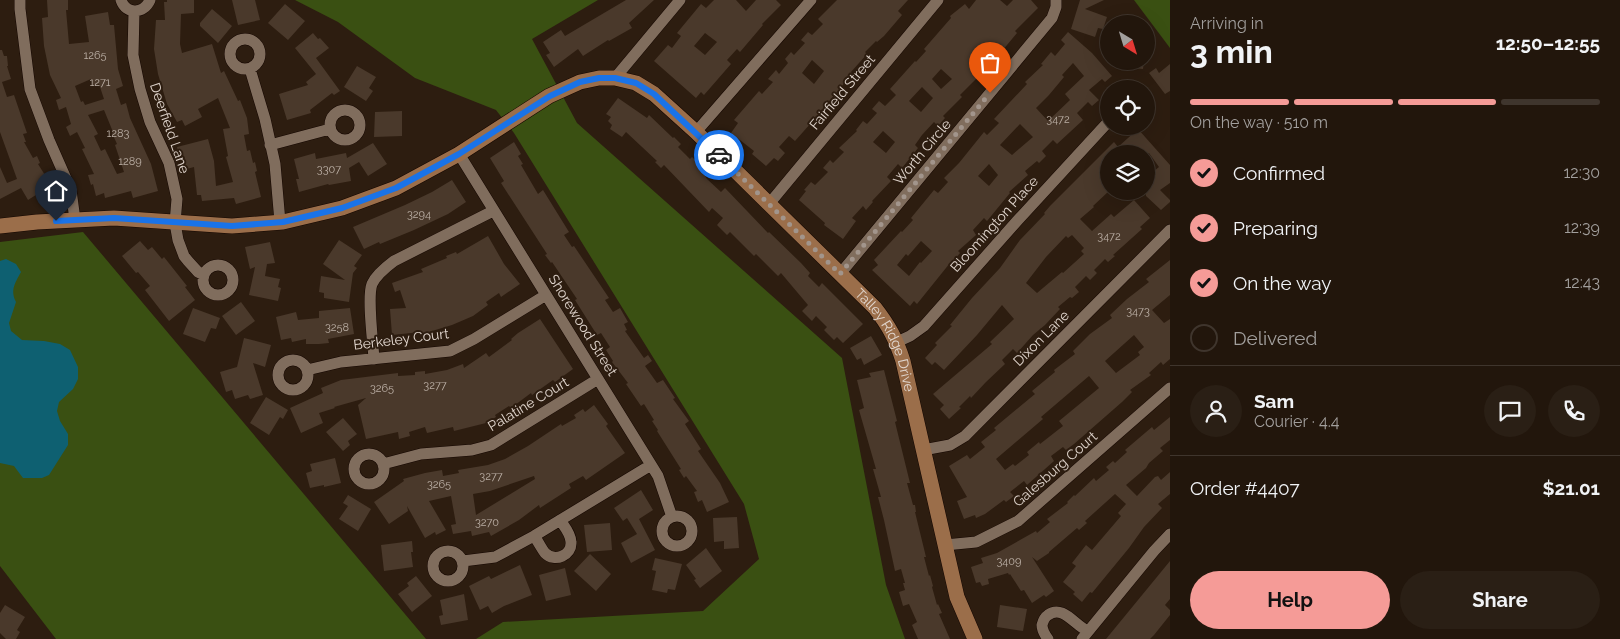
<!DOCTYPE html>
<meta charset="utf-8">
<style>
body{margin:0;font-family:Raleway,sans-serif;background:#2a1f15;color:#f1f3f6;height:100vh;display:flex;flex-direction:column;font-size:19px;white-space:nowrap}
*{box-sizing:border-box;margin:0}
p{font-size:16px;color:#a29f9d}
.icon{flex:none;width:28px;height:28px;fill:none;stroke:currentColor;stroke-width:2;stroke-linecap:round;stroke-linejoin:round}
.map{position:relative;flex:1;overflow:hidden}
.details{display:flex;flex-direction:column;background:#22160c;width:450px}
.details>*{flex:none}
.needle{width:32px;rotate:142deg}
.fabs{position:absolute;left:1100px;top:15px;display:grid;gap:10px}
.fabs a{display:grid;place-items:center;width:55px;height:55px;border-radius:50%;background:#22160c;box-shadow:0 5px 20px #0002,0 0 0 1px #3f352d;font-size:25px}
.pin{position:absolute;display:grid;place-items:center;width:42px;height:42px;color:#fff;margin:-51px -21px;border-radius:50% 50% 50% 0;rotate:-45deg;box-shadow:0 0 5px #0007}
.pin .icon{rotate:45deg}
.courier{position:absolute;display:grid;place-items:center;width:50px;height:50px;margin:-25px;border:4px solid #1a73e8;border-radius:50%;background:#fff;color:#222;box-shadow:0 1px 6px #0007}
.overview em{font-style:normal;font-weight:700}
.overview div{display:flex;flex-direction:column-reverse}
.overview{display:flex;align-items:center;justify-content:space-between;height:85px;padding:0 20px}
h1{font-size:32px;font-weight:700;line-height:38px}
.bar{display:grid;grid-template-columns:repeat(4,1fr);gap:8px 5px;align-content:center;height:60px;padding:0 20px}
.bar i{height:6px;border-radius:4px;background:#3f352d}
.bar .selected{background:#f59b97}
.bar p{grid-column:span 4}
.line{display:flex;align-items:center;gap:12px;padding:0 20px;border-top:1px solid #3f352d}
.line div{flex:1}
.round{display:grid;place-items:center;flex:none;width:52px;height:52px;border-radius:26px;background:#2a1f15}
ol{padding:0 20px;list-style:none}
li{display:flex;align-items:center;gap:15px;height:55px}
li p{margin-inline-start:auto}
li .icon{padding:5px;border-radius:50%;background:#f59b97;color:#111;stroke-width:4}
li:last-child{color:#a29f9d}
li i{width:28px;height:28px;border:2px solid #3f352d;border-radius:50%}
.cta{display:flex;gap:10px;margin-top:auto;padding:10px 20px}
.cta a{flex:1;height:58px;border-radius:30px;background:#f59b97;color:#111;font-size:20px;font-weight:700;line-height:58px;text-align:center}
.cta a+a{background:#2a1f15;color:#f1f3f6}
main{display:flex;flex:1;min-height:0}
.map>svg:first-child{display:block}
.green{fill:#3a5012}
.water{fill:#0e6071}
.building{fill:#4a392b;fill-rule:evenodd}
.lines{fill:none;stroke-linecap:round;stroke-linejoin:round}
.street-casing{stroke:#150700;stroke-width:12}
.secondary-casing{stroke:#150700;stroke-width:16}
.street{stroke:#806d5d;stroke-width:11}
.secondary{stroke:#9b6e4a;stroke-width:15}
.done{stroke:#a2958c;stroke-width:5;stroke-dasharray:0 9}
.route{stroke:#1a73e8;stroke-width:6}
.labels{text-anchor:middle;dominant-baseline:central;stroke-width:4;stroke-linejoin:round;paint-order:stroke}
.number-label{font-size:11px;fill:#bbafa5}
.street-label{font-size:14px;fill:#e1d6ce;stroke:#2d1d10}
</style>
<main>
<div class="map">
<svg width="1170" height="639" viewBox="0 0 1170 639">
<rect width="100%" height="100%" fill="#2d1d10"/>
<path class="green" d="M295,0H598L532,39L577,123L842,358L886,585L905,639H476L503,622L703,611L759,559L744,504L514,133L496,110L415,78L338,22Z
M1134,0H1170V48Z
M83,232L426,639H56L0,566V242Z"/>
<path class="water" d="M6,259L16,264L21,272C15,283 10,290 16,302L9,323L11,331L22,340L44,341L60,344L70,350L78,367V379L73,389L59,402L57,411L60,421L68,434V445L49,475L42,478H23L14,466L0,463V261Z"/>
<path class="building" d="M47,0H68V10H66L69,44L89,42L85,16L108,12L110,25H114L118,69L123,86L116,89L121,105L126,103L130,118L151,164L158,191L133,198L131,191L105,198L104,193L96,196L93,184L91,185L88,175L94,174L82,149L85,148L77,132L70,136L66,127L71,124L66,107L59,110L56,100L61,98L50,75L44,46L42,18L48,17ZM91,79L93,86L99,84L104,99L85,105L83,101L81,102L75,86ZM104,110L113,132L112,133L117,144L115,145L124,172L117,174L105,149L101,151L94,136L98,134L88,115Z
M167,0H194V13L181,14L180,44L182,53L212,44L221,73L224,71L238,101L240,100L247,118L249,134L244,135L247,151L250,150L253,163L255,162L257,171L255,172L261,197L236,204L234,198L202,201L201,195H197L194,167L183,170L177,147L208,139L214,161L216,186L233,182L226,157L228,156L223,129L230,128L218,98L198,109L202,117L185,126L182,120L177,122L167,104L158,74L154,49L156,20H165L164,2H167Z
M232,0H255L260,20L238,25Z
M626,0H654L629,23L632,28L609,41L608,40L583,56L578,49L554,67L546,55L550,53L543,42L561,30L565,36Z
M714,0H736L746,11L756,0H776L781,5L762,24L763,25L740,52L737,49L727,60L731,64L704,95L701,92L696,98L654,61L668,45L672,48L681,36L677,33L701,4L706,8ZM705,33L717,42L705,55L694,46Z
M837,0H908L898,11L902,15L884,36L877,42L876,41L865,52L867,54L851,72L852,74L811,123L795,141L789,136L779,147L785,153L778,161L774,158L766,166L752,154L754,151L731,133L738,123L734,120L759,91L762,94L773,82L768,79L776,70L779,74L788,63L785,59L791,52L794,55L805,43L801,40L808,32L812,35L823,24L818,19ZM812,60L824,71L814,84L802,73Z
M976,0H1000L1007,6L1013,0H1031L1038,8L1015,31L1017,33L992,63L988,59L976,71L980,75L960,95L962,97L943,116L945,118L938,126L934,122L922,135L915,145L918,148L902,168L898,164L887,177L891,181L872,201L873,202L866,210L863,206L852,218L856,221L843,239L824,225L825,223L799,200L806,191L804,190L811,182L815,185L828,172L823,168L830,160L833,163L844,152L839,148L857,131L856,130L863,121L867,124L877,113L872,109L879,101L885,106L896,95L890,89L915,61L916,62L926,51L924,49L951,18L950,16L965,4L969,9ZM941,69L952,79L941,89L932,79ZM922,87L933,98L921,112L909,101ZM883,131L895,142L886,153L873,142Z
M1080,0H1104L1085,9L1107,17L1103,29L1098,28L1095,37L1071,29Z
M285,4L305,21L288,40L268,23Z
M212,9L232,26L218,43L200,26V23Z
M1068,32L1092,53L1112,76L1105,82L1102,79L1089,90L1099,100L1092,106L1088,102L1077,113L1083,120L1057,144L1053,140L1042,151L1046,156L1039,163L1037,161L1025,171L1028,175L1009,192L1010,193L987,221L984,218L973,230L976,235L958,251L960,253L951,264L950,263L917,304L914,301L910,306L872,270L878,265L874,260L901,231L902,232L913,220L911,218L934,190L938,193L948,182L944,178L959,163L984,132L987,135L999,123L994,119L1027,84L1025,82L1043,65L1041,64L1051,52L1055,56L1065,44L1061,40ZM1073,63L1084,76L1065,94L1070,100L1048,121L1036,108L1049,95L1064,77L1062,75ZM1020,124L1033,137L1012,155L1000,145ZM989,164L998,175L989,186L978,176ZM921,241L932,251L921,263L920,262L909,276L897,265L906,254L908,256Z
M313,33L318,39L320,38L329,48L316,58L340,91L334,95L332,93L310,110L311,113L287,120L279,94L308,85L306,82L316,74L295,48Z
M0,50H2L4,56H7L8,66H7L11,79L2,82L7,97L14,95L27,133L23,134L26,142H24L33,158L37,156L40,163L38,164L55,191L42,199L39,193L28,200L21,188L0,199V167L7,183L17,179L0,132Z
M1117,61H1144L1143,69L1117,66Z
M1170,64V91L1165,94L1149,73L1156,68L1159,73Z
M357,66L376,77L369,88L373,91L366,101L344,87Z
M618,98L647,118L649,115L673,138L674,137L681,144L678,147L690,159L692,157L706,170L703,173L707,179L721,192L725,188L768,233L769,232L801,263L810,273L808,276L819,287L822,283L863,324L843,343L837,337L834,340L824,330L827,327L816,316L812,321L802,311L808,305L781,273L778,276L756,254L754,256L730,232L727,235L717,225L723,218L712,208L709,212L664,165L661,168L655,162L657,161L626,132L622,137L610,129L612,125L608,121L611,117L606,114Z
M402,111V136L374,137L375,112Z
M1138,129L1170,165V183L1160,190L1170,200V202L1161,210L1146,196V184L1156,174L1154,171L1159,167L1149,153L1109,154V191L1093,206L1094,207L1080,219L1092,231L1111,214L1114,217L1134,200L1150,218L1140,227L1142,229L1113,255L1115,256L1108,262L1105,259L1094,270L1097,273L1090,280L1086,276L1075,287L1079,292L1072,298L1070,297L1058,307L1060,309L1045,325L1033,335L1017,353L1013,349L1002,360L1005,364L986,382L971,398L970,396L959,407L961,408L949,419L940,409L944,405L933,394L992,344L990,342L1014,319L1002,305L977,335L944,370L935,362L932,365L925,358L937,345L935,343L952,326L950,325L972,298L1000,268L1020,240L1045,214L1044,213L1050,206L1114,142L1118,147ZM1072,235L1084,248L1081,251L1084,254L1063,273L1062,272L1037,293L1026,283L1046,257L1066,236L1068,238Z
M514,142L521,154L518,156L523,164L521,165L538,194L543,190L569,232L564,235L572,247L574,246L609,298L605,300L613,312L620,308L628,322L624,324L627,330L625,331L644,358L648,355L652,361L645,366L657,383L663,380L675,398L673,399L689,421L685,424L701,449L698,451L720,483L729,502L707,512L702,500L698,502L694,492L697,491L686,476L684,478L679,470L681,469L657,431L658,430L652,421L654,420L644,404L641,406L626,384L628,383L612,362L613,361L606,350L610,347L601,333L597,335L575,300L577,299L552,262L551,263L545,255L547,254L501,183L504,181L490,158Z
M373,143L387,164L368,176L359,162L349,168L351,181L329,185L328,184L299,192L296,179H299L294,159L315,153L316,159L346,153L347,158Z
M452,180L466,202L448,214L414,230L380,244L379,242L364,249L353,227L405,205L432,192Z
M488,236L504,264L520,284L501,297L499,293L486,302L488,305L473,316L452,325L422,334L421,332L392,335L390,309L406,308L400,290L395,292L392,283L423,272L421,269L447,258L446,256L456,252L457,254Z
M339,240L362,255L354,266L357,268L353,273L349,302L324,298V293L319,292L321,276L345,280L323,264Z
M140,241L148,250L152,247L162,259L164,257L187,286L185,287L195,300L169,321L145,290L150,286L138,272L136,273L122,256Z
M270,242L275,263L267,264L265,276L280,279L278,287L281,288L278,301L249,295L255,267L250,269L245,247Z
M1170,260V295L1152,310L1164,323L1170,319V359L1163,365L1161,362L1149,373L1151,375L1130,390L1132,392L1122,402L1074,444L1066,450L1063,447L1051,456L1054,461L1027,485L1024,481L1010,492L1014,496L1006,502L1004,500L985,514L976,518L975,515L964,519L957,501L967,497L949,466L967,455L970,459L985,447L981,442L996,430L994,428L1035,394L1032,391L1055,372L1054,370L1075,354L1073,351L1090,334L1112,318L1110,315L1127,299L1149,282L1146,279ZM1134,335L1144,347L1138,352L1140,355L1116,373L1105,361ZM1089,376L1099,388L1059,421L1063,426L1040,444L1039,442L1027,452L1029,455L1015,466L1013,464L1005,470L996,459L1043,419L1041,417Z
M241,302L255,321L236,335L222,316Z
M193,308L220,318L216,329L211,328L205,342L183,334Z
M350,308L354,334L328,339L329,343L319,344H306V339L292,342L291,338L281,340L276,317L296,312L298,320L319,318V311Z
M540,319L573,369L555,382L553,380L532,395L531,393L511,408L509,406L495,415L496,417L486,423L454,431L453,427L427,433L425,427L409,432L410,436L399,439L398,432L366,439L358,405L366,398L334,407L335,408L319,413L323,423L301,433L290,408L323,393L321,388L341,380L398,373V376L415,375V372L425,371V374L447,370L463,364L464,368L486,353L489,357L512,340L511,339L518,333Z
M871,336L882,355L864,365L861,358L857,360L850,348Z
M244,338L271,345L265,367L253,363L263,395L250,399L248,395L235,399L232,390L226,392L220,372L237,367Z
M884,370L897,421L895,422L910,483H907L913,505H915L916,512H915L926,557H924L929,576L930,575L933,586L932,587L937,605L938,604L942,613L939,614L950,639H918L912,625L917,622L909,604L903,606L899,592L905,590L903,583H905L901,569L895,571L884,520L878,497H881L873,469H876L859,410L864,408L857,380L871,377L869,373Z
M266,397L288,410L283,419L280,417L269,435L250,423Z
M594,405L608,424L606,426L625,453L586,480L583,476L569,484L571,488L540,508L539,505L519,520L491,536L489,532L472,536L471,531L453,534L451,525L456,524L451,496L429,501L446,530L436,535L435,532L425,538L407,506L408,511L389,524L374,502L404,481L403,479L425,473L442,470L443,476L459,473L458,470L488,465L505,459L528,446L561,424L562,426L576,418L574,415L583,409L585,412ZM534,476L535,479L476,515L473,494L490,491Z
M1170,417V440L1160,448L1163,451L1149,463L1146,468L1126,485L1137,496L1155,477L1158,476L1161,480L1170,472V494L1158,504L1162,508L1144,527L1129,548L1092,593L1090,592L1082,602L1073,594L1075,592L1063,582L1076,566L1072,563L1086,545L1092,550L1121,516L1118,513L1126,504L1115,494L1085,521L1087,523L1079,530L1077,528L1049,552V553L1037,561L1032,557L1054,591L1046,597L1044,595L1032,603L1024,590L1021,591L1010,574L1009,575L1008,573L988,579L989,584L982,586L980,582L976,583L971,567L983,563L981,558L997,553L1036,531L1037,533L1050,522L1047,519L1068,503L1067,502L1074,495L1075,496L1094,478L1096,481L1109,470L1106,467L1113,461L1115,463L1127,452L1125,450L1152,427L1154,430Z
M343,418L357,434L348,441L350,445L343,451L326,432Z
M335,458L341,483L324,487V485L310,488L306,473L312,471L310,464Z
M641,490L653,510L639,519L655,550L631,563L621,543L637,534L627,518L623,521L614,508Z
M348,495L371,509L358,531L339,519L348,506L343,503Z
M737,517L739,548L724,549V541L714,542L713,518Z
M610,523L612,550L587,552L584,525Z
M412,541L413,552H411L413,567L384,571L381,545Z
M706,548L722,571L700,588L694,580L696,579L686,565Z
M590,554L611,574L596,591L574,571Z
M655,558L682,564L675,590L668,589L667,593L652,590L656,571L652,570Z
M1170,561V599L1165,605L1170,610V615L1154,635L1150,639H1106Z
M520,565L532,595L504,606L492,613L488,606L480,610L469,586L489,576L491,579Z
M565,568L571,595L546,601L539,575Z
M416,576L432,596L412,612L398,594L409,586L407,583Z
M464,594L468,620L441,625L439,616L443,615L440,600Z
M5,605L25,617L17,630L20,632L16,639H6L0,633V613Z
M1000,605L1027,609L1023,631L997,627Z"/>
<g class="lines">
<g class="street-casing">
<path id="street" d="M20,0V9L30,89L49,140L71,190L75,220
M121,0C126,15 144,14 150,0
M134,12L133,55L140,89L150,122L169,163L177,199L175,223L178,240L184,256L188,261L198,272L204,275
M230 54a15 15 0 1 1 30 0a15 15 0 1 1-30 0Z
M250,69L265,119L275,164L280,222
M615,78L680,0
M1125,89H1131
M330 125a15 15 0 1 1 30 0a15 15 0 1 1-30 0Z
M696,132L811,0
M270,145L330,129
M459,154L658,476L672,517
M769,204L938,0
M203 280a15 15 0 1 1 30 0a15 15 0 1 1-30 0Z
M840,274L1052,18L1056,7V0
M897,342L910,336L924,326L1017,221L1109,121
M374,359C373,342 367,297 372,284C376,275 386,267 394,261L493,211
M278 375a15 15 0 1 1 30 0a15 15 0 1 1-30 0Z
M307,370L341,362L450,351L474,339L546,295
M923,450L950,445L965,436L1170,230
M354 469a15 15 0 1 1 30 0a15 15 0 1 1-30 0Z
M383,464L421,454L472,450L491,445L598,379
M662 531a15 15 0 1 1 30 0a15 15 0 1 1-30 0Z
M534,536C538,541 541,548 545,553C555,563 572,555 571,542C571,534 564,526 560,520
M945,545L976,542L1018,521L1170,388
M433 566a15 15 0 1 1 30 0a15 15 0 1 1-30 0Z
M463,561L495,557L534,536L651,465
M1048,639C1045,635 1042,631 1042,625C1043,621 1045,617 1048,615C1063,604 1075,626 1088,631
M1082,639L1154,551L1170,534"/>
</g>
<g class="secondary-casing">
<g id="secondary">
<path id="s1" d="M0,226L37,222L114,218L232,226L283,222L342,208L396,188L459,154L549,96L580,82L599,78H615L636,83L654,94L696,132L875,308C889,326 896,339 903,361L957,597L975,639"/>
</g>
</g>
<use href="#street" class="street"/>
<use href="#secondary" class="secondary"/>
</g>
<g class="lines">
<path class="done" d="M719,155L840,274L990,93"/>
<path class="route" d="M56,221L114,218L232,226L283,222L342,208L396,188L459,154L550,96L580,82L599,78H615L636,83L654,94L719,155"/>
</g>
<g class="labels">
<g class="number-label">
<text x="95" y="55">1265</text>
<text x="100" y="82">1271</text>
<text x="1058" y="119">3472</text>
<text x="118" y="133">1283</text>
<text x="130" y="161">1289</text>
<text x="329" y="169">3307</text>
<text x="419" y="214">3294</text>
<text x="1109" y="236">3472</text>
<text x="1138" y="311">3473</text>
<text x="337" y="327">3258</text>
<text x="435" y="385">3277</text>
<text x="382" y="388">3265</text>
<text x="491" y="476">3277</text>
<text x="439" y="484">3265</text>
<text x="487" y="522">3270</text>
<text x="1009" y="561">3409</text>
</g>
<g class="street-label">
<text transform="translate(842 92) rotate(-50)">Fairfield Street</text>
<text transform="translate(170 128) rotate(71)">Deerfield Lane</text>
<text transform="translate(922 152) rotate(-50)">Worth Circle</text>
<text transform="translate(994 224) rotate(-48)">Bloomington Place</text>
<text transform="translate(583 325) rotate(58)">Shorewood Street</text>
<text transform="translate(1041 338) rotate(-45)">Dixon Lane</text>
<text transform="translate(401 339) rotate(-7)">Berkeley Court</text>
<text stroke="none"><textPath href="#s1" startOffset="1034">Talley Ridge Drive</textPath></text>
<text transform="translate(528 404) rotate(-31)">Palatine Court</text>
<text transform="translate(1055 469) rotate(-41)">Galesburg Court</text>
</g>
</g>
</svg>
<div class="fabs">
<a><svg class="needle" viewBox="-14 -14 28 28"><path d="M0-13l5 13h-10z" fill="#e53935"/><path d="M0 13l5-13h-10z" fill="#a29f9d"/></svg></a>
<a><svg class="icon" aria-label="locate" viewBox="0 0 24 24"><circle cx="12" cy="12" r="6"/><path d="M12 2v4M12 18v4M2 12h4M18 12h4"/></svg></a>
<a><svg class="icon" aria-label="layers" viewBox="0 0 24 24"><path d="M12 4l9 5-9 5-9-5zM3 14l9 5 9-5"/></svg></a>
</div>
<div class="pin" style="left:990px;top:93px;background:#ea580c"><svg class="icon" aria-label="bag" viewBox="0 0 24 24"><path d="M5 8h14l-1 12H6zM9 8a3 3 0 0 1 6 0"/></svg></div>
<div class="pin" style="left:56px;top:221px;background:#1f2937"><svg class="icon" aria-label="home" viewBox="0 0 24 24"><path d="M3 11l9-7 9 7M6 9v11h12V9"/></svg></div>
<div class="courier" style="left:719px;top:155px"><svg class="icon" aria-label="car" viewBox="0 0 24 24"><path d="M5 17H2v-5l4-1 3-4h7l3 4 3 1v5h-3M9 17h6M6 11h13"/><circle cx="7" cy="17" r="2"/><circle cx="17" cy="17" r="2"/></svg></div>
</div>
<section class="details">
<div class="overview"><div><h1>3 min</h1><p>Arriving in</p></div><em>12:50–12:55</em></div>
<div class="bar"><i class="selected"></i><i class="selected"></i><i class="selected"></i><i></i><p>On the way · 510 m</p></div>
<ol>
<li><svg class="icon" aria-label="check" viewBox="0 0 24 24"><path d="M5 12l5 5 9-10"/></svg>Confirmed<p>12:30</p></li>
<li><svg class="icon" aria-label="check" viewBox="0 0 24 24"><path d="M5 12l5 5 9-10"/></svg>Preparing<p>12:39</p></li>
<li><svg class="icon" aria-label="check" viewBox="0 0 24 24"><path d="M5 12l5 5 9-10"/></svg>On the way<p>12:43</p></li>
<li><i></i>Delivered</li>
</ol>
<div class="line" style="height:90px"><a class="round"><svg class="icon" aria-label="person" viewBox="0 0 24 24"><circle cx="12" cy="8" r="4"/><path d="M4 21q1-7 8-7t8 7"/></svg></a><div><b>Sam</b><p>Courier · 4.4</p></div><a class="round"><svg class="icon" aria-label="chat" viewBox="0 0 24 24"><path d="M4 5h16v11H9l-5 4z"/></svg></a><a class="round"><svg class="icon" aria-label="phone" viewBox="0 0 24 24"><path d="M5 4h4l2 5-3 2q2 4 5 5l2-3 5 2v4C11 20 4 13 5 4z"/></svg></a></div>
<div class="line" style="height:65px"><div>Order #4407</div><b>$21.01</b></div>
<div class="cta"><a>Help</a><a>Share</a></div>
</section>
</main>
